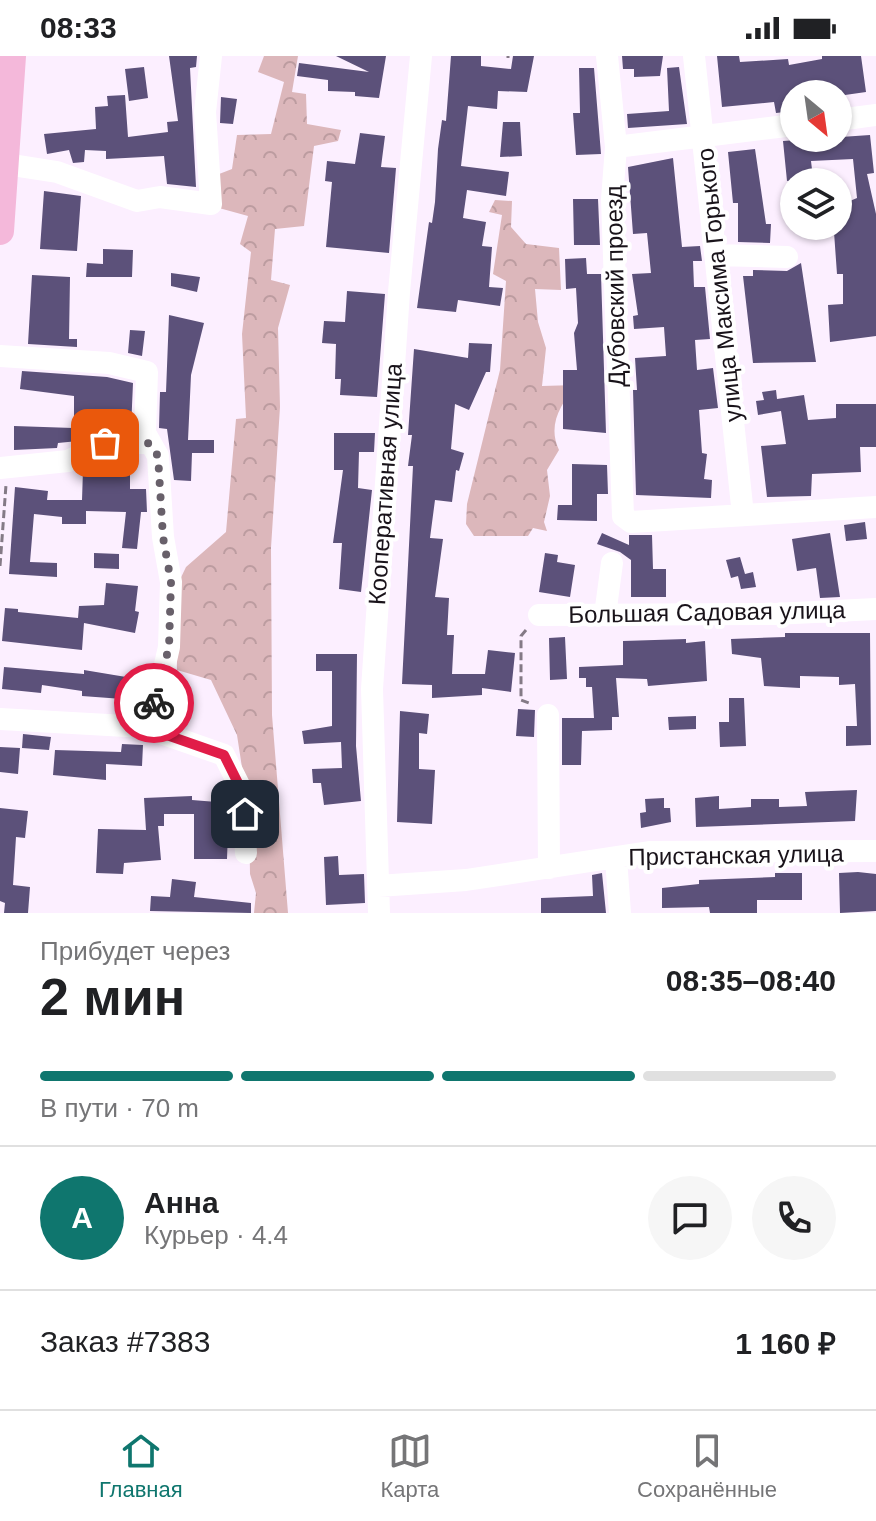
<!DOCTYPE html>
<html lang="ru">
<meta charset="utf-8">
<style>
body{margin:0;font-family:Helvetica,sans-serif;background:#f6f6f6;color:#202124;height:100vh;display:flex;flex-direction:column;font-size:30px;white-space:nowrap}
*{box-sizing:border-box;margin:0}
p{font-size:26px;color:#757577}
.icon{flex:none;width:44px;height:44px;fill:none;stroke:currentColor;stroke-width:2;stroke-linecap:round;stroke-linejoin:round}
.map{position:relative;height:857px;overflow:hidden}
.side{display:flex;flex-direction:column;background:#fff;flex:1}
.side>*{flex:none}
.needle{width:52px;rotate:151deg}
.tools{position:absolute;left:780px;top:24px;display:grid;gap:16px}
.tools a{display:grid;place-items:center;width:72px;height:72px;border-radius:50%;background:#fff;box-shadow:0 2px 6px #0004;font-size:40px}
.pin{position:absolute;display:grid;place-items:center;width:68px;height:68px;color:#fff;margin:-34px;border-radius:16px;box-shadow:0 4px 12px #0006}
.courier{position:absolute;display:grid;place-items:center;width:80px;height:80px;margin:-40px;border:6px solid #e11d48;border-radius:50%;background:#fff;color:#222;box-shadow:0 2px 10px #0007}
.summary em{font-style:normal;font-weight:600}
.summary div{display:flex;flex-direction:column-reverse}
.summary{display:flex;align-items:center;justify-content:space-between;height:136px;padding:0 40px}
h1{font-size:52px;font-weight:600;line-height:60px}
.bar{display:grid;grid-template-columns:repeat(4,1fr);gap:12px 8px;align-content:center;height:96px;padding:0 40px}
.bar i{height:10px;border-radius:6px;background:#e0e0e0}
.bar .current{background:#0f766e}
.bar p{grid-column:span 4}
.line{display:flex;align-items:center;gap:20px;padding:0 40px;border-top:2px solid #e0e0e0}
.line div{flex:1}
.round{display:grid;place-items:center;flex:none;width:84px;height:84px;border-radius:42px;background:#f6f6f6}
.status{display:flex;justify-content:space-between;align-items:center;height:56px;padding:0 40px;background:#fff;direction:ltr}
.status svg{height:22px;fill:currentColor}
.tab-bar{display:flex;justify-content:space-around;align-items:center;height:112px;border-top:2px solid #e0e0e0;background:#fff;font-size:22px;color:#757577}
.tab-bar a{display:grid;justify-items:center;gap:4px}
.tab-bar .current{color:#0f766e}
.map>svg:first-child{display:block}
.forest{fill:url(#forest-crowns)}
.building{fill:#5c517a}
.lines{fill:none;stroke-linecap:round;stroke-linejoin:round}
.path{stroke:#847a86;stroke-width:3;stroke-dasharray:8 4;stroke-linecap:butt}
.minor{stroke:#fff;stroke-width:22}
.major{stroke:#f4b8da;stroke-width:28}
.done{stroke:#68606a;stroke-width:8;stroke-dasharray:0 14.4}
.route{stroke:#e11d48;stroke-width:10}
.labels{text-anchor:middle;dominant-baseline:central;stroke-width:8;stroke-linejoin:round;paint-order:stroke}
.street-label{font-size:24px;fill:#19131a;stroke:#fff}
</style>
<div class="status"><b>08:33</b><svg viewBox="0 0 49 12"><path d="M0 12V9h3v3zM5 12V6h3v6zM10 12V3h3v9zM15 12V0h3v12zM26 1h20v11H26zM47 4h2v5h-2z"/></svg></div>
<div class="map">
<svg width="876" height="857" viewBox="0 0 876 857">
<defs>
<pattern id="forest-crowns" width="20" height="18" patternUnits="userSpaceOnUse" patternTransform="scale(2)"><rect width="20" height="18" fill="#dcb7bb"/><path d="M2 6a3 3 0 1 1 6 0M12 15a3 3 0 1 1 6 0" fill="none" stroke="#bc9ca0"/></pattern>
</defs>
<rect width="100%" height="100%" fill="#fcefff"/>
<path class="forest" d="M264,0H298L292,36L306,38L307,68L341,74L338,85L314,90L304,170L275,173L271,224L290,229L278,272L280,351L271,492L272,659L288,857H254L256,837L250,818L249,757L237,679L211,624L177,614L176,532L186,511L226,476L236,363L246,362L242,278L251,196L240,188L248,160L219,152L214,120L232,113L237,79L271,78L284,26L258,16Z
M495,144L512,145L511,171L526,188L559,192L561,234L535,233L538,266L546,292L542,330L576,329C561,348 547,369 559,394L547,414L550,440L544,466L547,475L533,472L528,480H474L466,468L467,448L500,314L506,225L493,218L502,159L489,156Z"/>
<path class="building" d="M169,0H197L196,11L190,12L196,131L167,128L164,100L106,103V95L85,94L84,106L73,107L69,94L47,98L44,78L96,73L95,51L108,50L107,40L125,39L128,81L168,76L167,66L178,65Z
M336,0H386L379,42L355,40V36L328,35V24L297,20L299,7L369,16Z
M451,0H481V10L511,13L513,0H534L527,36L498,35L497,53L468,50L461,110L509,116L506,140L467,134L463,162L486,166L482,190L492,191L489,231L503,232L500,250L458,244L456,256L417,252L429,166L432,167L435,146L438,93L442,64L446,65Z
M622,0H663L660,20L634,21V13H623Z
M717,0H739L740,6L788,3L789,9L822,3V0H861L866,36L838,40L794,38V55L776,57L774,46L722,51Z
M144,11L148,42L129,45L125,13Z
M679,11L687,68L628,72L627,58L669,55L667,12Z
M579,12H594L601,98L576,99L573,57H580Z
M221,41L237,43L233,68L220,67Z
M503,66H520L522,100L500,101Z
M360,77L385,80L381,111L396,112L389,197L326,191L332,126L325,125L327,105L355,108Z
M870,79L874,117L867,118L876,158V280L830,286L828,249L843,248V218H837L834,176H838V150L857,142L853,103L811,105L813,122L787,125L783,85Z
M755,93L766,168H771L770,187L738,186V147H733L728,96Z
M673,102L682,191L700,190L702,205H693L694,231H705L710,283L695,284L697,314L713,312L718,352L699,354L702,397L707,398L704,423L712,424L711,442L636,439L633,334H637L635,302L666,300L664,271L634,273L633,260L638,259L632,218L651,217L647,177L633,178L628,111Z
M44,135L81,140L77,195L40,193Z
M573,143H598L600,189H574Z
M103,193L133,194L132,221H86L87,207L103,208Z
M586,202L587,218H601L606,377L563,373V314H577L574,277L578,267L576,232L566,233L565,203Z
M801,207L816,306L753,307L743,220H753V214L787,215Z
M171,217L200,221L197,236L171,230Z
M32,219L70,221L69,283H77V291L28,288Z
M347,235L385,238L377,341L340,339L341,323H335L336,288L322,287L324,265L345,266Z
M169,259L204,267L191,319L188,384H214V397H192L191,425L174,424L167,373L159,372L160,336H166Z
M130,274L145,275L142,300L128,297Z
M469,287L492,288L490,316H486L469,354L455,348L451,393L464,397L459,415L456,414L452,446L435,444L430,482L443,483L435,541L449,542L447,579H454L452,618H485L488,594L515,597L511,636L482,632V639L432,642V629L402,628L413,410H408L412,379H408L414,293L468,302Z
M22,315L107,321L133,327L131,373L100,374L78,385L58,387L57,392L14,394V370L73,372L74,369V340L20,333Z
M776,334L777,343L804,339L808,364L836,362V348H876V391H860L861,416L812,418L811,440L767,441L761,390L786,388L781,355L758,359L756,345L764,344L762,336Z
M334,377H375L374,396H359L358,432L372,434L361,536L339,533L342,487H333L343,414H334Z
M108,401H130V433H146L147,456H141L137,493L122,492L126,456L86,455V468H62V461L34,458L30,506L57,507V521L9,518L15,431L48,435L47,444H82L83,414Z
M572,408L607,409L608,438H597V465L557,464L558,449H572Z
M865,466L867,483L846,485L844,469Z
M602,477L629,489V479H652L653,513H666V541H631V504L620,496L597,488Z
M830,477L840,541L820,542L816,512L797,515L792,483Z
M94,497L119,498V513L94,512Z
M545,497L558,499L557,506L575,509L570,541L539,536Z
M740,501L745,518L753,516L756,531L741,533L738,520L731,522L726,504Z
M106,527L138,530L135,555L139,556L135,577L84,567L82,594L2,585L5,552L18,553V556L78,562L79,550L104,549Z
M785,577H870L871,689L846,690V670H857L855,628L839,629V621L800,620V632L764,630L761,602L732,598L731,583L785,581Z
M565,581L567,623L550,624L549,582Z
M686,583V587L705,585L707,625L648,630L647,623L616,622L619,661H612V674L582,675L581,709H562V662H594L592,631H586V622H579V611L623,609V585Z
M316,598H357L356,690L361,745L324,749L321,727H313L312,713L342,712L341,686L304,688L302,675L332,670V615H316Z
M4,611L84,618V614L138,623L136,644L82,640V635L42,629L41,637L2,633Z
M729,642H744L746,690L720,691L719,666H729Z
M518,653L535,654L534,681L516,680Z
M400,655L429,658L427,678L419,677V713L435,714L432,768L397,766Z
M696,660V673L669,674L668,661Z
M23,678L51,681L49,694L22,692Z
M122,688L143,689L142,710L106,708V724L53,719L55,694L121,696Z
M0,691L20,692L18,718L0,716Z
M857,734L855,765L696,771L695,742L719,740V753L751,751V743H779V751L807,750L805,736Z
M192,740V744L229,747L227,803H194V758H164V770H158L161,804L124,807L123,818L96,817L98,773L146,774L144,742Z
M664,742V752H670L671,766L641,772L640,757L646,756L645,743Z
M0,752L28,755L25,782L16,781L13,829L30,831L28,857H4L5,847L0,845Z
M338,800L339,819L364,818L365,847L326,849L324,801Z
M858,816L876,818V855L840,857L839,817Z
M602,817L606,857H541V842L593,840L592,819Z
M775,817H802V844H757V857H710L709,851L662,852V832L699,828V824L775,821Z
M172,823L196,826L194,841L251,847V857L150,855L151,840L170,841Z"/>
<g class="lines">
<path class="path" d="M508,2V0
M0,510L6,429
M526,574L521,580V644L532,648"/>
<path class="minor" d="M607,0L616,91L612,143L623,460L631,466L876,451
M694,0L743,459
M838,64L876,59
M616,91L794,69
M0,107L57,116L137,145L160,141L211,148L205,56L211,0
M715,199L787,201
M0,300L109,307L147,316L145,377L158,400L163,481L171,526L169,591L159,635L144,671
M0,412L68,405L105,387H148
M539,559L774,558L876,553
M605,559L612,507
M548,659L549,812
M0,663L144,671L224,699L242,735L246,797
M616,802L620,857
M378,830L466,824L649,796L876,795
M379,857L372,633L399,236L421,0"/>
<path class="major" d="M0,175L12,0"/>
</g>
<g class="lines">
<path class="done" d="M105,387H148L158,400L163,481L171,526L169,591L154,647"/>
<path class="route" d="M154,647L144,671L224,699L242,735L245,758"/>
</g>
<g class="labels">
<g class="street-label">
<text transform="translate(719 229) rotate(-96)">улица Максима Горького</text>
<text transform="translate(615 230) rotate(-91)">Дубовский проезд</text>
<text transform="translate(385 428) rotate(-86)">Кооперативная улица</text>
<text transform="translate(707 556) rotate(-1)">Большая Садовая улица</text>
<text transform="translate(736 799) rotate(-1)">Пристанская улица</text>
</g>
</g>
</svg>
<div class="tools">
<a><svg class="needle" viewBox="-14 -14 28 28"><path d="M0-13l5 13h-10z" fill="#e53935"/><path d="M0 13l5-13h-10z" fill="#757577"/></svg></a>
<a><svg class="icon" aria-label="layers" viewBox="0 0 24 24"><path d="M12 4l9 5-9 5-9-5zM3 14l9 5 9-5"/></svg></a>
</div>
<div class="pin" style="left:105px;top:387px;background:#ea580c"><svg class="icon" aria-label="bag" viewBox="0 0 24 24"><path d="M5 8h14l-1 12H6zM9 8a3 3 0 0 1 6 0"/></svg></div>
<div class="pin" style="left:245px;top:758px;background:#1f2937"><svg class="icon" aria-label="home" viewBox="0 0 24 24"><path d="M3 11l9-7 9 7M6 9v11h12V9"/></svg></div>
<div class="courier" style="left:154px;top:647px"><svg class="icon" aria-label="bike" viewBox="0 0 24 24"><circle cx="6" cy="16" r="4"/><circle cx="18" cy="16" r="4"/><path d="M6 16l4-8h5l3 8M10 8l3 8H6M13 5h3"/></svg></div>
</div>
<section class="side">
<div class="summary"><div><h1>2 мин</h1><p>Прибудет через</p></div><em>08:35–08:40</em></div>
<div class="bar"><i class="current"></i><i class="current"></i><i class="current"></i><i></i><p>В пути · 70 m</p></div>
<div class="line" style="height:144px"><b class="round" style="background:#0f766e;color:#fff">А</b><div><b>Анна</b><p>Курьер · 4.4</p></div><a class="round"><svg class="icon" aria-label="chat" viewBox="0 0 24 24"><path d="M4 5h16v11H9l-5 4z"/></svg></a><a class="round"><svg class="icon" aria-label="phone" viewBox="0 0 24 24"><path d="M5 4h4l2 5-3 2q2 4 5 5l2-3 5 2v4C11 20 4 13 5 4z"/></svg></a></div>
<div class="line" style="height:104px"><div>Заказ #7383</div><b>1 160 ₽</b></div>
</section>
<nav class="tab-bar">
<a class="current"><svg class="icon" aria-label="home" viewBox="0 0 24 24"><path d="M3 11l9-7 9 7M6 9v11h12V9"/></svg>Главная</a>
<a><svg class="icon" aria-label="map" viewBox="0 0 24 24"><path d="M3 6l6-2 6 2 6-2v14l-6 2-6-2-6 2zM9 4v14M15 6v14"/></svg>Карта</a>
<a><svg class="icon" aria-label="saved" viewBox="0 0 24 24"><path d="M7 4h10v16l-5-4-5 4z"/></svg>Сохранённые</a>
</nav>
